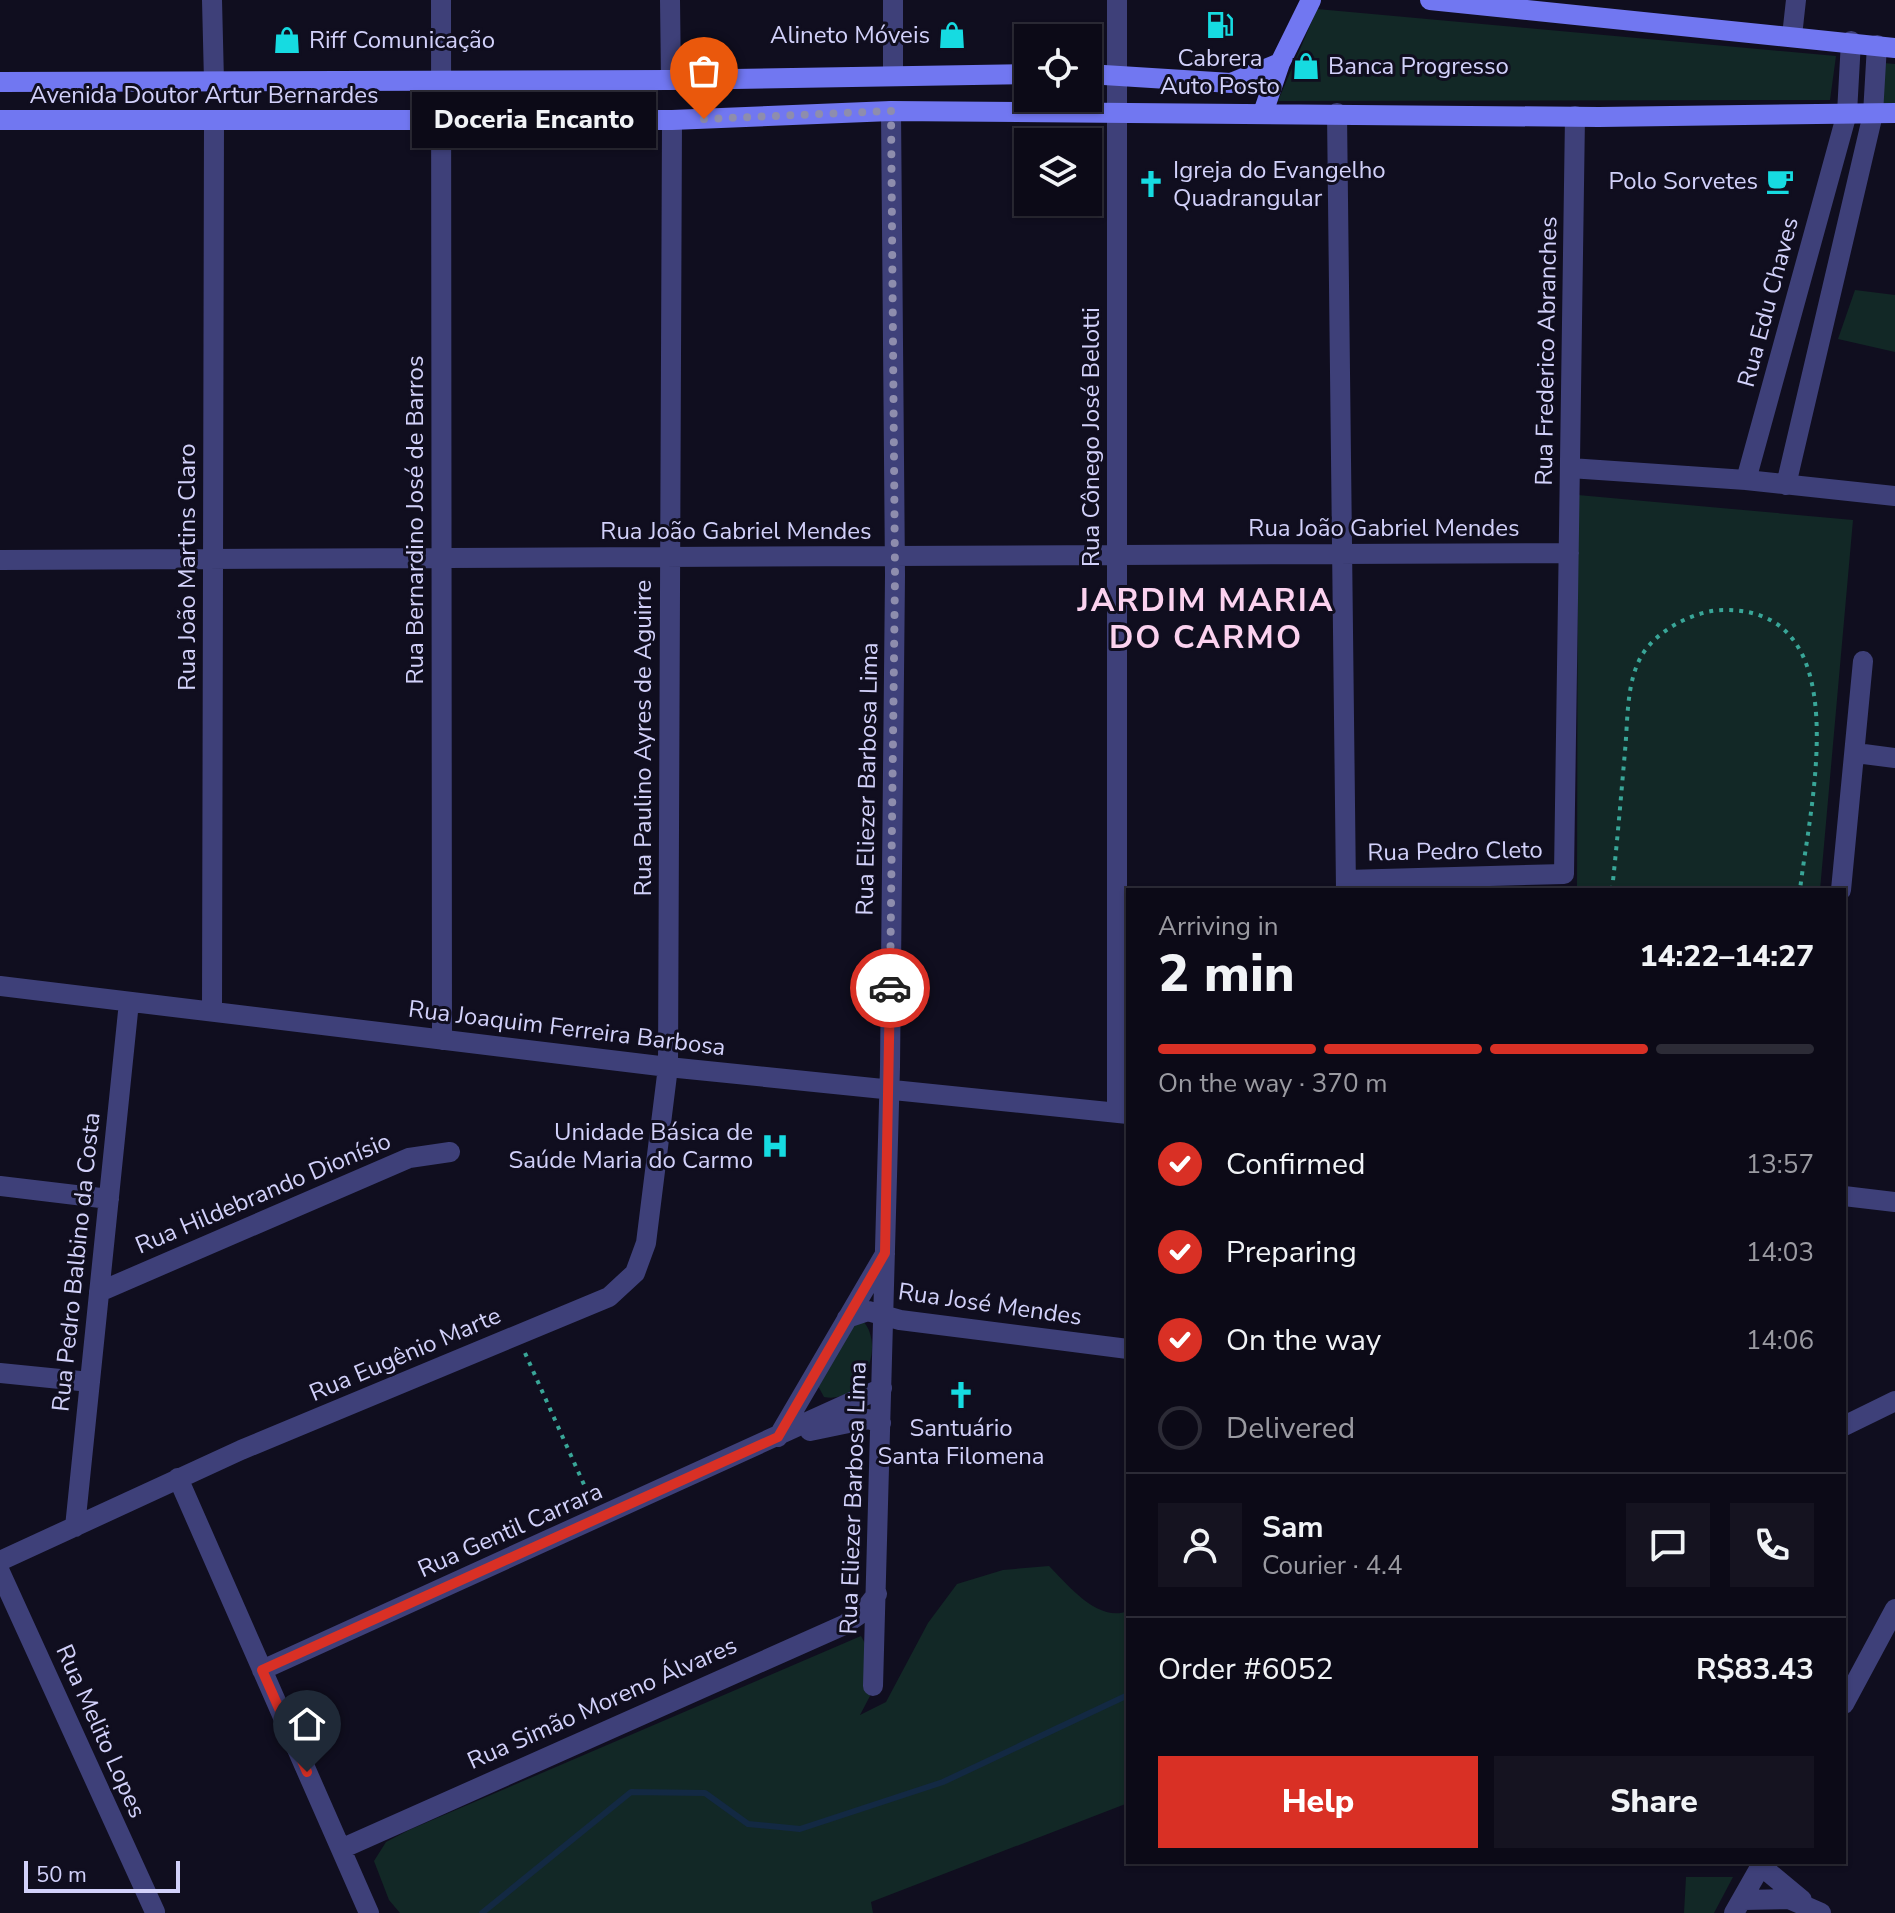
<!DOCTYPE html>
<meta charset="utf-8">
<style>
body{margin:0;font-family:"Nunito Sans",sans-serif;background:#151320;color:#f1f3f6;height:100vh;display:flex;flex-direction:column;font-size:30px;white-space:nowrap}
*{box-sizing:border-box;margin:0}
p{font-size:26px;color:#9a9aa1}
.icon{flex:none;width:44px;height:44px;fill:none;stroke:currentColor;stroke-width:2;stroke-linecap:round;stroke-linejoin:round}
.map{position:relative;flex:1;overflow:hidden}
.drawer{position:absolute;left:1126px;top:888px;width:720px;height:976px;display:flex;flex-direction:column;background:#0c0a17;border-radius:0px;box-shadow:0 2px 6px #0004,0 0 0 2px #2c2b36}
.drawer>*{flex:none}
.buttons{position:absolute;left:1014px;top:24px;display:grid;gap:16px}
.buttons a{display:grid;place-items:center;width:88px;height:88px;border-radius:0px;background:#0c0a17;box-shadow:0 2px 6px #0004,0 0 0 2px #2c2b36;font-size:40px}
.scale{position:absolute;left:24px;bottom:20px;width:156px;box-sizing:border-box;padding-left:8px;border:4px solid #d2d1fa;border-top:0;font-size:22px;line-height:28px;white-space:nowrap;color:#d2d1fa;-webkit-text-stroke:6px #100e1f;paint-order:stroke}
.pin{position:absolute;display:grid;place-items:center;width:68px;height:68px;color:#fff;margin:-82px -34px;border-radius:50% 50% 50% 0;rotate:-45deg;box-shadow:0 0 8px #0007}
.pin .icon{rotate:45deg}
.courier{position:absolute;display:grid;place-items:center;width:80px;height:80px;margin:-40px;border:6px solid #d93025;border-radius:50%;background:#fff;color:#222;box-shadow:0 2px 10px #0007}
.bubble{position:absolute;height:56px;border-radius:0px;background:#0c0a17;box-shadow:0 2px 6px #0004,0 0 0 2px #2c2b36;font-size:26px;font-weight:800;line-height:56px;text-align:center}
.summary em{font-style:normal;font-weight:800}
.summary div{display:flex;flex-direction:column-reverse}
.summary{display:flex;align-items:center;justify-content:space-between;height:136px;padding:0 32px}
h1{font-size:52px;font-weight:800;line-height:60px}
.bar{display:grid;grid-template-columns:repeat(4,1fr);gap:12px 8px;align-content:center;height:96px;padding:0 32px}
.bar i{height:10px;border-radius:6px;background:#2c2b36}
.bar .selected{background:#d93025}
.bar p{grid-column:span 4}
.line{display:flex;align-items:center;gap:20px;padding:0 32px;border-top:2px solid #2c2b36}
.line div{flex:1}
.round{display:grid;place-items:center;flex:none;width:84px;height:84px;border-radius:0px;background:#151320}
ol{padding:0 32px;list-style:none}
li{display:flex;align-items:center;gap:24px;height:88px}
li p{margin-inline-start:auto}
li .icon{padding:8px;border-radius:50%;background:#d93025;color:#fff;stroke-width:4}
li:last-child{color:#9a9aa1}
li i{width:44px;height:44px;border:4px solid #2c2b36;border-radius:50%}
.button{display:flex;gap:16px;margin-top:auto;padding:16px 32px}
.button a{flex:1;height:92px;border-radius:0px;background:#d93025;color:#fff;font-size:32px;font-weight:800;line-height:92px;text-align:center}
.button a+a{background:#151320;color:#f1f3f6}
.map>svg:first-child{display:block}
.green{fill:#122826}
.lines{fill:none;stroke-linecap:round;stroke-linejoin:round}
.stream{stroke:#132943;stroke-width:6}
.path{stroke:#39a698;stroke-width:4;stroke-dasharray:4 6;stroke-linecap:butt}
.minor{stroke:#3e4079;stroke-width:20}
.tertiary{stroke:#3e4079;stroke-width:20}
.secondary{stroke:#7177f1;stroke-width:20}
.done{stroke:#8e8dad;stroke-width:8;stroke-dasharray:0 14.4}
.route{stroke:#d93025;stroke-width:10}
.labels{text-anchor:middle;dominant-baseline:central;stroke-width:6;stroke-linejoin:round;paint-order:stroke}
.poi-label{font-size:24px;fill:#d2d1fa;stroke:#100e1f;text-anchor:end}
.street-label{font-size:24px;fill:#d2d1fa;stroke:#100e1f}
.district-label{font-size:32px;font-weight:bold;letter-spacing:2px;fill:#fbd2ef;stroke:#100e1f}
</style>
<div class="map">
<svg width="1895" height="1913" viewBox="0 0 1895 1913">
<rect width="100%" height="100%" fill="#100e1f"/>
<path class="green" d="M1317,9L1836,56L1830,100L1278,101Z
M1884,63L1895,64V104H1879Z
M1855,290L1895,295V352L1838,339Z
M1578,495L1853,520L1820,890H1577Z
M862,1320C887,1345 862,1405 824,1397L818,1386L849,1326Z
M1049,1566C1068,1585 1098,1623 1128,1611V1803L871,1902L873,1913H400L389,1900L374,1861L386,1842L409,1830L861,1636L867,1647L870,1696L860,1715L886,1702L928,1623L957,1584L1003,1570Z
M1686,1877H1733L1714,1913H1684Z"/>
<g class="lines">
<path class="stream" d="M482,1913L631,1792L705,1793L748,1824L800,1829L943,1782L1128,1695"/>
<path class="path" d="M1612,890C1617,844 1621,797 1625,751C1628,720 1626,682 1642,655C1657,630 1695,610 1724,610C1860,608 1809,809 1800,890
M525,1353L590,1498"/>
<path class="minor" d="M212,0L214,81
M441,0L442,1040
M670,0L671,80
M893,0V74
M1792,36L1796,0
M1337,113L1346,890
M1570,468L1746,480L1895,496
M1746,480L1847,113L1851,41
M1786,485L1873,114L1877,45
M0,560L1569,553
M1856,753L1895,758
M1346,880L1564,874L1575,116
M1841,890L1863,661
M0,986L668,1067L1128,1114
M212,1011L214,122
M1117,1113V0
M0,1186L109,1199
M1844,1196L1895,1202
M99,1292L409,1158L450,1152
M847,1318L868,1311L900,1320L1128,1349
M0,1373L90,1382
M1844,1426L1895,1401
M810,1431L868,1419L881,1423
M778,1437L885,1254
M178,1478L369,1913
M75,1527L129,1002
M0,1561L241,1450L609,1297L635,1273L646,1243L668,1067L672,120
M0,1572L155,1912
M262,1670L882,1388
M873,1686L890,1067L895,575L891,111
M341,1849L844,1625L863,1612L877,1594"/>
<path class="tertiary" d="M1844,1704L1895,1609
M1761,1866L1802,1900
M1743,1900L1789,1899L1821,1913
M1734,1913L1763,1862"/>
<path class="secondary" d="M1430,0L1895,48
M1088,74L1231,83L1280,63
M0,82L671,80L1028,74
M1263,113L1280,63L1311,0
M0,120H672L891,111L1599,117L1895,113"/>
</g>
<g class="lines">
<path class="done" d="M704,119L891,111L895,575L890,988"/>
<path class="route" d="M307,1772L262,1670L778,1437L885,1253L890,988"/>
</g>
<defs>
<g id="fuel-bare" transform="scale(2.16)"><path d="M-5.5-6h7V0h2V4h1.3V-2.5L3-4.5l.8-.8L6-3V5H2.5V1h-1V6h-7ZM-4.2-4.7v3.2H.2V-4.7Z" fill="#16dbe1" stroke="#100e1f" stroke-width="2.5" paint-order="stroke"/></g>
<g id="shop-bare" transform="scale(2.16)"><path d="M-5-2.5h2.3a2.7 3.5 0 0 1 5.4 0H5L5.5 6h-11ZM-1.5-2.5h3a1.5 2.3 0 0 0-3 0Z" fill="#16dbe1" stroke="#100e1f" stroke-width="2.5" paint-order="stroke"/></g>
<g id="cafe-bare" transform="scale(2.16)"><path d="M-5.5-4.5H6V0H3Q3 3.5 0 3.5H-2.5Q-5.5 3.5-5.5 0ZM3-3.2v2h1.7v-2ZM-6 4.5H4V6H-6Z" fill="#16dbe1" stroke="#100e1f" stroke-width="2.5" paint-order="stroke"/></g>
<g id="church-bare" transform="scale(2.16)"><path d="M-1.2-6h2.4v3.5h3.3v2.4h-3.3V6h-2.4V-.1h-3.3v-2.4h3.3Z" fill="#16dbe1" stroke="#100e1f" stroke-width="2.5" paint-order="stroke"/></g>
<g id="hospital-bare" transform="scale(2.16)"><path d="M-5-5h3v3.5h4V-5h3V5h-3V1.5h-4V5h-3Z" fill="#16dbe1" stroke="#100e1f" stroke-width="2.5" paint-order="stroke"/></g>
</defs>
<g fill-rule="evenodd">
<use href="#fuel-bare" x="1220" y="25"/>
<use href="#shop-bare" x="952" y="35"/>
<use href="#shop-bare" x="287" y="40"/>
<use href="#shop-bare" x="1306" y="66"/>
<use href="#cafe-bare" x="1780" y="181"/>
<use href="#church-bare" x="1151" y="184"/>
<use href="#hospital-bare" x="775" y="1146"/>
<use href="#church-bare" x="961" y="1395"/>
</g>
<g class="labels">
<g class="poi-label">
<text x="930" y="35">Alineto Móveis</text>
<text x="309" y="40" text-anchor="start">Riff Comunicação</text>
<text x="1220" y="58" text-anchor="middle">Cabrera<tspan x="1220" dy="28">Auto Posto</tspan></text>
<text x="1328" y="66" text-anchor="start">Banca Progresso</text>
<text x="1173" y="170" text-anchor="start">Igreja do Evangelho<tspan x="1173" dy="28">Quadrangular</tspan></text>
<text x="1758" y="181">Polo Sorvetes</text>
<text x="753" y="1132">Unidade Básica de<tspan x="753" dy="28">Saúde Maria do Carmo</tspan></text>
<text x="961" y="1428" text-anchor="middle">Santuário<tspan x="961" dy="28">Santa Filomena</tspan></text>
</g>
<g class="street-label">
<text x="204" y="95">Avenida Doutor Artur Bernardes</text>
<text transform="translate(1768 302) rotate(-75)">Rua Edu Chaves</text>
<text transform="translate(1546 351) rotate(-89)">Rua Frederico Abranches</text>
<text transform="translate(1091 437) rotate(-90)">Rua Cônego José Belotti</text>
<text transform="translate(415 520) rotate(-90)">Rua Bernardino José de Barros</text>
<text x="1384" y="528">Rua João Gabriel Mendes</text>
<text x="736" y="531">Rua João Gabriel Mendes</text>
<text transform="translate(187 567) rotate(-90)">Rua João Martins Claro</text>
<text transform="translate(643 738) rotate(-90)">Rua Paulino Ayres de Aguirre</text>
<text transform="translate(867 779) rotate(-89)">Rua Eliezer Barbosa Lima</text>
<text transform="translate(1455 851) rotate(-1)">Rua Pedro Cleto</text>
<text transform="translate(567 1028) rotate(7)">Rua Joaquim Ferreira Barbosa</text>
<text transform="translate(263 1193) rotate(-23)">Rua Hildebrando Dionísio</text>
<text transform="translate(76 1262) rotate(-84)">Rua Pedro Balbino da Costa</text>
<text transform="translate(990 1304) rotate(8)">Rua José Mendes</text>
<text transform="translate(405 1354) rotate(-23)">Rua Eugênio Marte</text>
<text transform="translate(853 1498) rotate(-88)">Rua Eliezer Barbosa Lima</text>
<text transform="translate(510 1530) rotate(-24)">Rua Gentil Carrara</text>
<text transform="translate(602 1703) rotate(-24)">Rua Simão Moreno Álvares</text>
<text transform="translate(101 1731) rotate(66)">Rua Melito Lopes</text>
</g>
<g class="district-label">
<text x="1206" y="600">JARDIM MARIA<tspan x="1206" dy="37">DO CARMO</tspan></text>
</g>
</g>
</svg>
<div class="buttons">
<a><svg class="icon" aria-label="locate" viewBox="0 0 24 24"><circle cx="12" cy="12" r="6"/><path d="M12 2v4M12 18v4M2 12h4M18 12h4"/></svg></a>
<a><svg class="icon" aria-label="layers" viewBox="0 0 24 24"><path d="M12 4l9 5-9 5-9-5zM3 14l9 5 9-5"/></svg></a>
</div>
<div class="scale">50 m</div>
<div class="pin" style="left:704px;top:119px;background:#ea580c"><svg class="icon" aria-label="bag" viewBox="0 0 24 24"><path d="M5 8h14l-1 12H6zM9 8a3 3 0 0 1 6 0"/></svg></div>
<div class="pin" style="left:307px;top:1772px;background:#1f2937"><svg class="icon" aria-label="home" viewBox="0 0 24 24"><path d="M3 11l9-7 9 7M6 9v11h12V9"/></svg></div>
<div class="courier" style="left:890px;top:988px"><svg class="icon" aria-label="car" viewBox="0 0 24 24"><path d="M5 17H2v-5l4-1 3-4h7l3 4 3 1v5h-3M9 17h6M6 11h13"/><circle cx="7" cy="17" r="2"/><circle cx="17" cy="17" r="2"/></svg></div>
<div class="bubble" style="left:412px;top:92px;width:244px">Doceria Encanto</div>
<section class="drawer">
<div class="summary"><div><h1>2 min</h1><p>Arriving in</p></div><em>14:22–14:27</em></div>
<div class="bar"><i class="selected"></i><i class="selected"></i><i class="selected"></i><i></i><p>On the way · 370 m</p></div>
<ol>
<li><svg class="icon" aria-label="check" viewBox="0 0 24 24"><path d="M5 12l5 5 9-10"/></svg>Confirmed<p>13:57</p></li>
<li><svg class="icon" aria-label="check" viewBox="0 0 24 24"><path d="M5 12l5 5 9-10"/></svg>Preparing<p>14:03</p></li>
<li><svg class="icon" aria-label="check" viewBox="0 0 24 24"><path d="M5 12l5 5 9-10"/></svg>On the way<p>14:06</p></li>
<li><i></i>Delivered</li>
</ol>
<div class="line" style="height:144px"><a class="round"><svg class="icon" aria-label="person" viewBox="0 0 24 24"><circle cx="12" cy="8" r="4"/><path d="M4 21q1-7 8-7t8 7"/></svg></a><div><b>Sam</b><p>Courier · 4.4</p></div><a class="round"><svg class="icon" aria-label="chat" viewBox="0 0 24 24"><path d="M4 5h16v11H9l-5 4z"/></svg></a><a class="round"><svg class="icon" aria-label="phone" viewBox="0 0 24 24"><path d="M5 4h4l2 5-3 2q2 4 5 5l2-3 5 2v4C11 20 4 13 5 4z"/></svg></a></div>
<div class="line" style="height:104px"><div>Order #6052</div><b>R$83.43</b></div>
<div class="button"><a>Help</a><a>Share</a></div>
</section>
</div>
